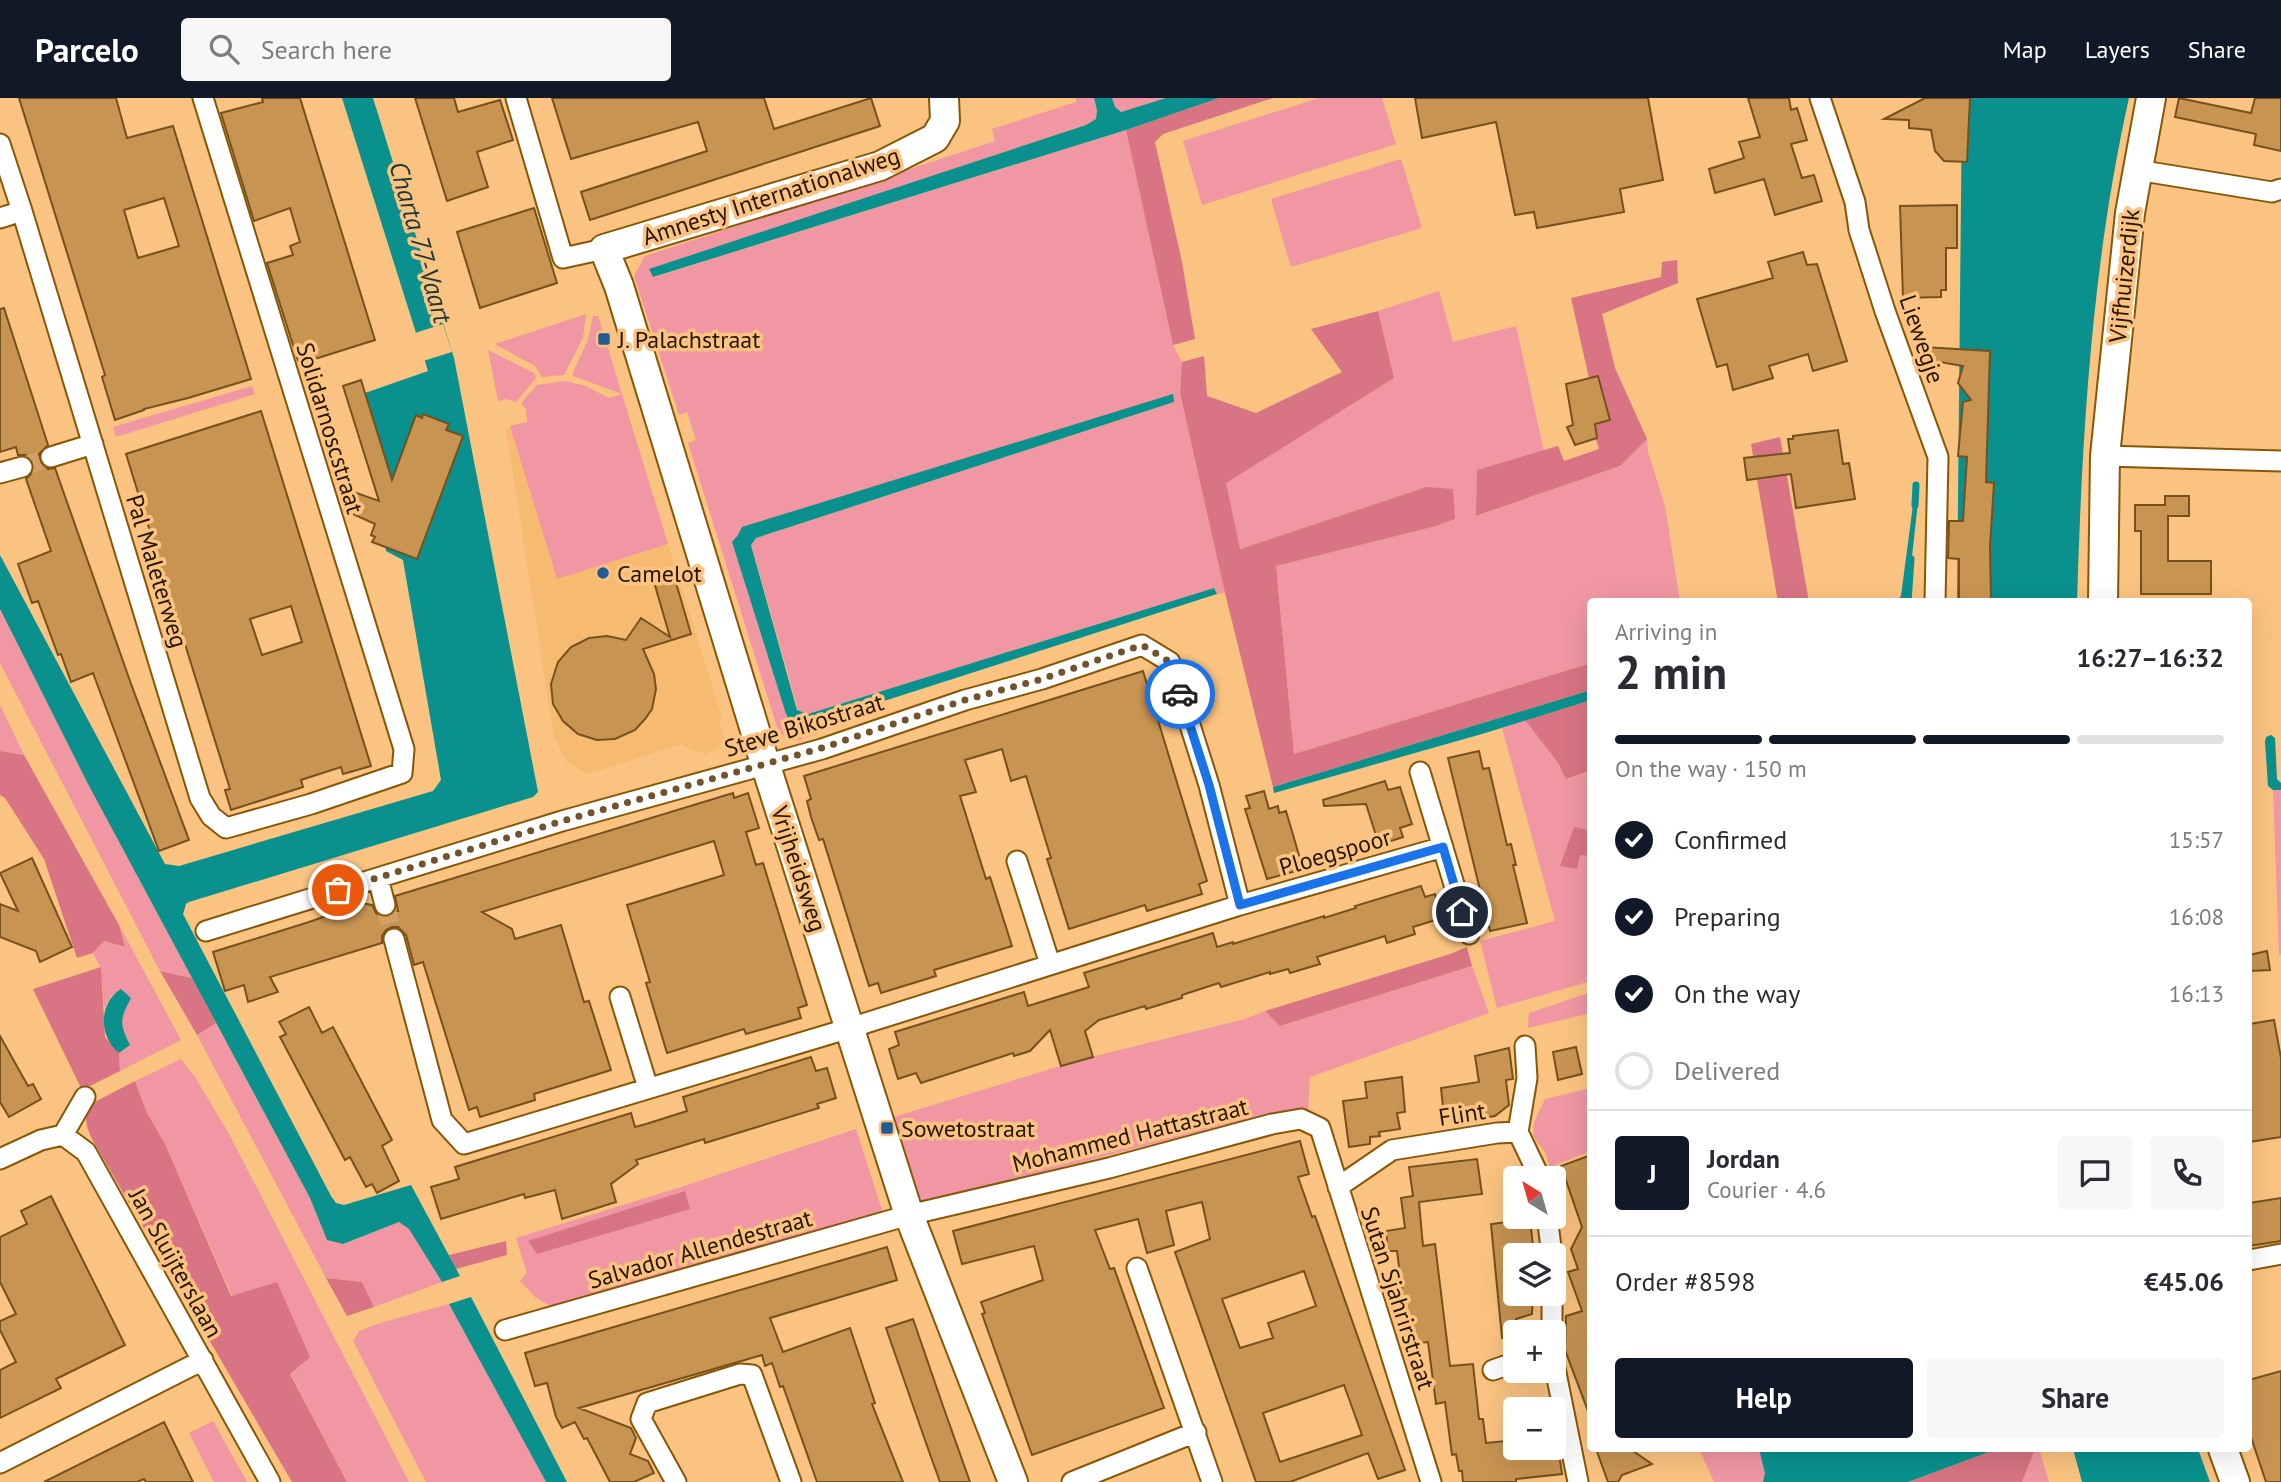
<!DOCTYPE html>
<meta charset="utf-8">
<style>
body{margin:0;font-family:"PT Sans",sans-serif;background:#f7f7f7;color:#2b2b33;height:100vh;display:flex;flex-direction:column;font-size:26px;white-space:nowrap}
*{box-sizing:border-box;margin:0}
p{font-size:23px;color:#7c7c81}
.icon{flex:none;width:38px;height:38px;fill:none;stroke:currentColor;stroke-width:2;stroke-linecap:round;stroke-linejoin:round}
.map{position:relative;flex:1;overflow:hidden}
.panel{position:absolute;left:1587px;top:500px;width:665px;height:854px;display:flex;flex-direction:column;background:#fff;border-radius:7px;box-shadow:0 7px 28px #0002}
.panel>*{flex:none}
.needle{width:46px;rotate:323deg}
.controls{position:absolute;left:1503px;top:1068px;display:grid;gap:14px}
.controls a{display:grid;place-items:center;width:63px;height:63px;border-radius:7px;background:#fff;box-shadow:0 7px 28px #0002;font-size:35px}
.pin{position:absolute;display:grid;place-items:center;width:60px;height:60px;color:#fff;margin:-30px;border:4px solid #fff;border-radius:50%;box-shadow:0 2px 7px #0007}
.courier{position:absolute;display:grid;place-items:center;width:70px;height:70px;margin:-35px;border:5px solid #1a73e8;border-radius:50%;background:#fff;color:#222;box-shadow:0 2px 9px #0007}
.head em{font-style:normal;font-weight:700}
.head div{display:flex;flex-direction:column-reverse}
.head{display:flex;align-items:center;justify-content:space-between;height:119px;padding:0 28px}
h1{font-size:46px;font-weight:700;line-height:52px}
.bar{display:grid;grid-template-columns:repeat(4,1fr);gap:10px 7px;align-content:center;height:84px;padding:0 28px}
.bar i{height:9px;border-radius:5px;background:#e1e1e2}
.bar .selected{background:#111827}
.bar p{grid-column:span 4}
.line{display:flex;align-items:center;gap:18px;padding:0 28px;border-top:2px solid #e1e1e2}
.line div{flex:1}
.round{display:grid;place-items:center;flex:none;width:74px;height:74px;border-radius:7px;background:#f7f7f7}
ol{padding:0 28px;list-style:none}
li{display:flex;align-items:center;gap:21px;height:77px}
li p{margin-inline-start:auto}
li .icon{padding:7px;border-radius:50%;background:#111827;color:#fff;stroke-width:4}
li:last-child{color:#7c7c81}
li i{width:38px;height:38px;border:4px solid #e1e1e2;border-radius:50%}
.action{display:flex;gap:14px;margin-top:auto;padding:14px 28px}
.action a{flex:1;height:80px;border-radius:7px;background:#111827;color:#fff;font-size:28px;font-weight:700;line-height:80px;text-align:center}
.action a+a{background:#f7f7f7;color:#2b2b33}
header{display:flex;align-items:center;gap:42px;box-sizing:border-box;height:98px;padding:0 35px;background:#111827;color:#fff}
header strong{font-size:33px}
nav{display:flex;gap:38px;margin-inline-start:auto;font-size:24px}
.search{width:490px;height:63px;background:#f7f7f7;display:flex;align-items:center;gap:18px;box-sizing:border-box;padding:0 24px;border-radius:7px;color:#7c7c81;font-size:26px}
.map>svg:first-child{display:block}
.built{fill:#f6bb70}
.green{fill:#f097a3}
.forest{fill:#d87483}
.water{fill:#0a918d}
.pier{fill:#fac381}
.lines{fill:none;stroke-linecap:round;stroke-linejoin:round}
.stream{stroke:#0a918d;stroke-width:7}
.building{fill:#c89452;stroke:#76511d;stroke-width:2;fill-rule:evenodd}
.street-tunnel{stroke:#d0a067;stroke-width:19;stroke-dasharray:19 10;stroke-linecap:butt}
.street-casing{stroke:#875706;stroke-width:23}
.secondary-casing{stroke:#875706;stroke-width:32}
.street{stroke:#fff;stroke-width:19}
.secondary{stroke:#fff;stroke-width:28}
.done{stroke:#72532d;stroke-width:7;stroke-dasharray:0 12.6}
.route{stroke:#1a73e8;stroke-width:9}
.poi-dot{fill:#235a92;stroke:#fac381;stroke-width:2.5}
.labels{text-anchor:middle;dominant-baseline:central;stroke-width:7;stroke-linejoin:round;paint-order:stroke}
.street-label{font-size:24px;fill:#291600;stroke:#fac381}
.poi-label{font-size:24px;fill:#291600;stroke:#fac381;text-anchor:start}
.water-label{font-size:26px;font-style:italic;fill:#1e3736;stroke:#fac381}
</style>
<header>
<strong>Parcelo</strong>
<div class="search"><svg class="icon" aria-label="search" viewBox="0 0 24 24"><circle cx="10" cy="10" r="6"/><path d="M15 15l6 6"/></svg>Search here</div>
<nav><a>Map</a><a>Layers</a><a>Share</a></nav>
</header>
<div class="map">
<svg width="2281" height="1384" viewBox="0 0 2281 1384">
<rect width="100%" height="100%" fill="#fac381"/>
<path class="built" d="M622,297L722,620L719,622L724,640L717,651L705,656L689,651L681,646L588,676L567,664L554,639L506,331Z"/>
<path class="green" d="M1076,0H1094L1097,12L1096,21L1086,27L649,172L654,179L1126,32L1173,247L1182,264L1180,295L1225,495L1217,496L1214,490L808,616L798,612L751,446L756,440L1174,304L1172,297L738,437L732,444L786,616L793,630H800L816,625L818,635L799,642L786,640L778,632L688,345L696,342L687,314L679,317L634,178L645,158L995,43L992,31L1076,4Z
M1112,0H1166L1121,14L1114,9Z
M1319,0H1382L1396,46L1202,107L1183,43Z
M1401,61L1422,130L1291,169L1271,101Z
M1439,193L1453,244L1516,228L1544,353L1477,372V418L1620,368L1647,341L1648,354L1665,408L1680,504H1591V565L1294,656L1276,468L1436,428L1455,421L1426,389L1239,451L1225,385L1394,280L1378,213Z
M586,216L583,240L564,277L542,279L535,268L495,246Z
M593,218H598L668,446L557,481L510,328L527,324L526,311L521,305L537,287L565,283L586,288L609,300L622,296L573,278V274L588,242Z
M488,252L534,275L536,280L516,304L507,301L498,303Z
M252,288L255,296L116,339L113,329Z
M0,511L88,686L192,880L160,873L0,565Z
M0,607L24,657L0,653Z
M1525,622L1558,665L1566,681L1591,674V883L1497,910L1480,843L1555,823L1502,630Z
M2273,692H2281V856L2279,857Z
M119,827L181,942L120,973L119,955L130,947C119,924 120,922 131,900L112,897L104,910L101,870L93,855L104,843L125,849Z
M1472,868L1489,915L1310,979L1308,1018L1292,1015L1265,1017L915,1107L887,1021L1083,961L1245,921L1265,913L1280,928Z
M1591,894V915L1528,930L1529,915Z
M216,925L310,1100L327,1142L343,1146L399,1124L409,1131L442,1184L374,1209L362,1184L326,1180L197,937Z
M181,961L195,979L229,1036L409,1384H347L290,1275L276,1185L232,1198L165,1046L147,1015L135,983Z
M1591,990V1053L1550,1069L1545,1054L1533,1038L1534,1024L1545,1001Z
M856,1031L883,1115L550,1208L535,1199L520,1183L527,1175L516,1140L681,1089Z
M449,1206L546,1384H426L353,1243L359,1233L380,1225Z
M213,1323L247,1384H214L189,1335Z
M1699,1351H1759L1766,1375L1763,1384H1714Z
M2035,1351H2039L2049,1384H2022Z"/>
<path class="forest" d="M1219,0H1273L1163,36L1155,44L1182,164L1195,241L1173,247L1126,32Z
M1677,162L1678,185L1602,216L1615,270L1647,341L1620,368L1476,418L1477,372L1558,348L1564,363L1599,351L1592,329L1599,325L1571,200L1661,179L1662,164Z
M1378,213L1394,280L1226,385L1240,451L1426,389L1453,391L1455,421L1436,428L1276,468L1294,656L1591,565V592L1273,689L1225,495L1180,295L1182,264L1204,258L1207,298L1256,315L1342,274L1311,231Z
M1780,339L1809,504H1778L1751,346Z
M1591,602V673L1566,681L1558,665L1525,622Z
M0,653L24,657L119,827L125,849L104,843L93,855L77,860L44,761L5,700L0,697Z
M1574,729L1591,733V758L1580,757L1577,771L1560,768Z
M1467,849L1472,868L1280,928L1265,913L1450,856Z
M101,869L105,939L119,955L120,973L82,992L33,891Z
M160,873L192,880L216,925L197,937Z
M135,983L147,1015L165,1046L231,1198L277,1184L310,1259L290,1276L347,1384H292L93,1043C87,1031 84,1022 87,1008Z
M685,1093L690,1111L537,1156L528,1143Z
M506,1143L507,1157L456,1171L449,1157Z
M326,1180L362,1184L374,1209L347,1218Z
M1997,1351H2035L2022,1384H1908Z"/>
<path class="water" d="M342,0H373L454,260L538,694L533,699L189,804L186,806L183,816L331,1098L336,1105L344,1107L411,1087L460,1178L442,1184L409,1131L399,1124L343,1146L327,1142L310,1100L88,686L0,511V457L165,766L179,768L433,693L441,682L403,462L386,453L378,350L365,295L428,273Z
M1094,0H1112L1115,9L1121,14L1166,0H1219L1126,32L653,179L649,171L1086,27L1096,21L1097,12Z
M1962,0H2129C2092,165 2082,335 2077,504H1957Z
M1173,296L1174,304L756,440L751,447L797,612L808,616L1214,490L1217,496L800,630H793L786,616L732,444L738,437L742,429Z
M1919,395L1907,504H1896L1901,498L1914,399Z
M1591,592V602L1482,636L1274,695L1273,689Z
M2271,637L2275,640L2277,681L2281,685V692H2273L2268,688L2265,644L2266,639Z
M121,891L131,900C120,922 119,924 130,947L119,955C99,939 98,905 121,891Z
M471,1199L567,1384H546L449,1206Z
M1759,1351H1997L1908,1384H1763L1765,1375Z
M2073,1351H2198L2210,1384H2082Z"/>
<path class="pier" d="M443,226L452,254L423,263L415,235Z"/>
<g class="lines">
<path class="stream" d="M1915,407L1916,387
M1908,504L1911,461"/>
</g>
<path class="building" d="M19,0H116L127,40L173,28L251,281L188,300L144,311V312L115,322L102,279L105,277ZM164,100L179,148L138,160L124,112Z
M262,0H300L375,242L299,266L267,165L293,157L290,148L300,144L290,110L254,123L221,15L263,4Z
M415,0H454L458,14L500,2L513,42L477,54L488,89L447,103Z
M552,0H764L774,31L871,0L880,28L590,122L581,94L707,53L698,24L571,61Z
M1415,0H1648L1663,82L1620,91L1624,114L1537,130L1534,114L1515,117L1496,24L1422,40Z
M1748,0H1789L1791,12L1797,10L1807,42L1791,46L1802,80L1814,77L1822,103L1775,117L1764,81L1715,95L1709,71L1744,60L1739,44L1760,39Z
M1925,0H1970L1967,64L1944,63L1935,53L1931,32L1909,30V22L1884,21Z
M2179,0L2251,15L2255,0H2281V53L2254,47L2256,36L2175,19Z
M1957,107V150H1946V192H1941V199L1903,200L1900,108Z
M534,110L557,185L480,210L457,134Z
M1803,154L1807,167L1817,166L1847,263L1813,273L1808,256L1769,268L1773,280L1733,292L1727,266L1717,269L1697,201L1773,180L1768,164Z
M4,210L48,347L39,356L40,363L48,371L55,370L130,583L189,742L159,753L93,575L71,584L61,556L58,557L38,503L32,505L18,466L51,453L26,381L34,373V365L26,357H18L16,349L0,354V211Z
M1923,249L1990,253L1986,384L1994,385L1990,448L1991,504H1959V461L1948,460L1949,423H1963L1967,359L1958,358L1963,304L1971,302L1958,285L1963,268L1922,261Z
M1598,278L1610,322L1595,326L1597,340L1575,347L1567,329L1573,327L1566,286Z
M361,282L392,382L416,317L422,320L423,316L449,326L446,332L463,338L417,461L372,444L375,439L371,437L375,426L344,412L351,393L379,403L343,288Z
M261,313L371,668L343,676L341,669L301,682L303,689L231,712L225,692L230,691L126,356ZM291,508L302,544L262,557L250,521Z
M1838,332L1843,366L1849,365L1855,401L1796,410L1791,376L1747,382L1744,360L1790,355L1788,341H1793V338Z
M2165,398H2189V418H2168V463H2211V496H2141V433H2135V407H2165Z
M674,478L691,536L643,551L654,576L656,591L652,611L645,621L635,632L615,641L597,642L578,636L563,623L553,606L551,586L558,564L571,549L589,540L607,538L626,542L641,520L670,539L654,484Z
M1143,573L1207,783L1199,786L1202,796L1147,813L1145,807L1069,831L1047,761L1051,760L1026,678L1011,683L1002,651L965,662L976,694L960,698L986,781L990,779L1012,848L934,872L936,878L881,895L878,885L869,888L823,741L819,742L811,719L807,703L811,701L804,678Z
M1479,653L1483,671L1489,670L1507,747L1511,746L1516,767H1513L1527,825L1490,833L1448,660Z
M1385,683L1388,692L1400,689L1412,726L1400,730L1403,739L1379,747L1366,706L1324,708L1323,702Z
M1264,693L1269,711L1278,708L1279,715L1286,713L1303,771L1267,781L1245,711L1250,710L1246,698Z
M733,695L734,700L748,695L759,730L746,734L756,767L763,765L807,907L798,910L801,920L746,936L744,931L667,955L646,885L650,884L627,807L724,777L714,743L482,814L512,831L515,841L561,827L584,904L589,903L611,972L534,996L535,1002L480,1019L477,1009L469,1012L423,864L414,867L406,837L398,829H392L386,832L382,838V845L270,879L278,894L248,904L244,887L225,893L213,854L309,824L348,810L359,804L372,807L376,815L381,819H389L395,813H398L395,798Z
M32,760L72,849L40,864L36,853L0,839V806L18,813L0,775Z
M1421,788L1425,799L1435,796L1442,820L1413,829L1415,836L1387,845L1385,838L1317,859L1320,866L1290,875L1288,871L1270,876V874L1221,889L1219,885L1182,897V900L1146,911L1145,908L1099,922L1085,933L1093,959L1061,968L1050,932L1030,953L1014,958L1013,955L921,985L916,975L898,981L889,951L899,947L895,934L1024,894L1028,908L1089,889L1084,875L1213,835L1217,849L1233,844V846L1324,818V820L1356,810L1355,808Z
M2267,853L2270,872L2249,873V857Z
M309,909L322,935L333,929L392,1042L382,1048L399,1083L377,1095L372,1086L366,1089L350,1059L345,1062L280,939L286,936L279,924Z
M2274,922L2281,960V1039L2249,1044V926Z
M0,938L28,988L33,986L41,1001L9,1019L0,1004Z
M1576,949L1582,976L1558,982L1553,954Z
M1509,950L1513,981L1506,982L1509,1007L1495,1018L1464,1023L1462,1006L1443,1009L1441,990L1479,984L1475,958Z
M811,959L816,973L827,970L836,1000L817,1006L819,1010L754,1030L705,1045L704,1041L636,1062L638,1066L611,1086L616,1104L562,1121L555,1092L525,1100L524,1096L441,1121L431,1089L459,1081L455,1069L631,1015L635,1029L646,1026L687,1013L683,999Z
M1402,979L1405,1014L1397,1015L1400,1031L1379,1034L1380,1038L1370,1039V1046L1349,1049L1343,1003L1367,1000L1365,984Z
M1300,1043L1309,1076L1298,1079L1312,1119L1315,1118L1405,1372L1378,1381L1368,1355L1290,1384H1256L1175,1154L1210,1141L1202,1104L1166,1113L1174,1147L1147,1155L1138,1121L1095,1132L1110,1171L1114,1170L1164,1310L1032,1357L982,1216L985,1215L981,1204L1043,1182L1034,1148L962,1166L953,1133ZM1304,1173L1316,1208L1268,1225L1273,1240L1240,1250L1222,1201ZM1344,1287L1362,1337L1280,1364L1263,1315Z
M1591,1057V1313H1588L1565,1252L1566,1218L1582,1213L1568,1174L1578,1171L1571,1151L1582,1129L1561,1068Z
M1477,1061L1482,1096L1419,1104L1423,1148L1435,1146L1450,1268L1473,1266L1479,1321H1483L1486,1345L1516,1342V1349L1558,1348L1562,1376L1516,1381V1384H1463L1462,1373H1459L1456,1356L1452,1357L1445,1304L1436,1306L1428,1244L1412,1246L1410,1223H1406L1397,1153H1388L1386,1133L1405,1130L1401,1100L1413,1098L1409,1069Z
M51,1098L125,1247L56,1281L61,1290L0,1320V1272L16,1264L0,1232V1223L16,1216L0,1184V1139L27,1126L21,1113Z
M2281,1100V1143L2249,1148V1105Z
M1530,1121L1534,1157H1516V1195H1533L1532,1216L1516,1221V1239L1502,1240L1491,1126Z
M887,1149L897,1182L770,1220L783,1254L850,1230L875,1305L872,1306L903,1384H817L783,1288L780,1289L772,1265L765,1268L762,1257L579,1310L631,1330L636,1340L630,1356L648,1363L654,1375L634,1384H610L587,1340L584,1341L575,1324L562,1330L556,1319L547,1285L535,1288L525,1255Z
M913,1221L943,1308L970,1384H940L926,1345L886,1230Z
M2281,1273V1384H2266L2249,1333V1282Z
M164,1324L193,1384H146L144,1381L137,1384H44Z
M1596,1351H1630L1652,1366L1622,1377L1618,1384H1608Z"/>
<g class="lines">
<path class="street-tunnel" d="M22,369L51,359
M385,807L394,841"/>
<g class="street-casing">
<path id="street" d="M516,0L563,160L604,151
M1820,0L1855,104L1859,132L1885,213L1938,359L1935,504
M0,46L22,113L200,700L211,718L226,730L311,706L402,675L404,651L203,0
M2137,72L2272,94L2281,91
M0,120L22,113
M2105,358L2281,363
M51,359L93,346
M0,375L22,369
M1420,674L1469,836
M1017,763L1050,866
M378,780L385,807
M206,833L562,723L822,651L965,602L1042,581L1142,547L1170,564L1209,687L1240,807
M394,841L442,1022L464,1046L850,930L1240,807L1443,749
M620,899L648,990
M1518,1034L1527,980L1525,948
M1518,1034L1540,1080
M63,1037L85,999
M0,1061L41,1042L63,1037L86,1054L270,1384
M1338,1089L1392,1052L1497,1035L1518,1034
M1547,1118L1552,1157
M2249,1162L2281,1156
M1137,1170L1212,1384
M505,1232L909,1117L1109,1070L1272,1026L1301,1021L1320,1030L1431,1384
M1552,1234V1195
M1554,1265L1578,1384
M1493,1272L1516,1264
M0,1365L203,1262
M676,1384L641,1321L647,1305L740,1276L752,1277L791,1384
M1072,1384L1196,1334"/>
</g>
<g class="secondary-casing">
<path id="secondary" d="M944,0L945,23L935,40L880,68L604,151L619,188L765,665L909,1117L1013,1384
M2103,504L2105,358L2130,115L2151,0
M2223,1351L2235,1384"/>
</g>
<use href="#street" class="street"/>
<use href="#secondary" class="secondary"/>
</g>
<g class="lines">
<path class="done" d="M338,792L562,723L822,650L965,602L1042,581L1142,547L1170,564L1180,596"/>
<path class="route" d="M1180,596L1209,687L1240,807L1443,749L1462,814"/>
</g>
<g class="poi-dot">
<rect x="597" y="234" width="14" height="14" rx="3.5"/>
<circle cx="603" cy="475" r="7"/>
<rect x="880" y="1023" width="14" height="14" rx="3.5"/>
</g>
<g class="labels">
<g class="street-label">
<text transform="translate(771 98) rotate(-18)">Amnesty Internationalweg</text>
<text transform="translate(2124 178) rotate(-84)">Vijfhuizerdijk</text>
<text transform="translate(1922 241) rotate(71)">Liewegje</text>
<text transform="translate(330 330) rotate(73)">Solidarnoscstraat</text>
<text transform="translate(157 473) rotate(73)">Pal Maleterweg</text>
<text transform="translate(804 627) rotate(-17)">Steve Bikostraat</text>
<text transform="translate(1335 754) rotate(-16)">Ploegspoor</text>
<text transform="translate(799 771) rotate(72)">Vrijheidsweg</text>
<text transform="translate(1462 1016) rotate(-9)">Flint</text>
<text transform="translate(1130 1037) rotate(-14)">Mohammed Hattastraat</text>
<text transform="translate(700 1151) rotate(-16)">Salvador Allendestraat</text>
<text transform="translate(176 1165) rotate(61)">Jan Sluijterslaan</text>
<text transform="translate(1398 1200) rotate(72)">Sutan Sjahrirstraat</text>
</g>
<g class="poi-label">
<text x="618" y="241">J. Palachstraat</text>
<text x="617" y="475">Camelot</text>
<text x="901" y="1030">Sowetostraat</text>
</g>
<g class="water-label">
<text transform="translate(421 144) rotate(74)">Charta 77-Vaart</text>
</g>
</g>
</svg>
<div class="controls">
<a><svg class="needle" viewBox="-14 -14 28 28"><path d="M0-13l5 13h-10z" fill="#e53935"/><path d="M0 13l5-13h-10z" fill="#7c7c81"/></svg></a>
<a><svg class="icon" aria-label="layers" viewBox="0 0 24 24"><path d="M12 4l9 5-9 5-9-5zM3 14l9 5 9-5"/></svg></a>
<a>+</a>
<a>−</a>
</div>
<div class="pin" style="left:338px;top:792px;background:#ea580c"><svg class="icon" aria-label="bag" viewBox="0 0 24 24"><path d="M5 8h14l-1 12H6zM9 8a3 3 0 0 1 6 0"/></svg></div>
<div class="pin" style="left:1462px;top:814px;background:#1f2937"><svg class="icon" aria-label="home" viewBox="0 0 24 24"><path d="M3 11l9-7 9 7M6 9v11h12V9"/></svg></div>
<div class="courier" style="left:1180px;top:596px"><svg class="icon" aria-label="car" viewBox="0 0 24 24"><path d="M5 17H2v-5l4-1 3-4h7l3 4 3 1v5h-3M9 17h6M6 11h13"/><circle cx="7" cy="17" r="2"/><circle cx="17" cy="17" r="2"/></svg></div>
<section class="panel">
<div class="head"><div><h1>2 min</h1><p>Arriving in</p></div><em>16:27–16:32</em></div>
<div class="bar"><i class="selected"></i><i class="selected"></i><i class="selected"></i><i></i><p>On the way · 150 m</p></div>
<ol>
<li><svg class="icon" aria-label="check" viewBox="0 0 24 24"><path d="M5 12l5 5 9-10"/></svg>Confirmed<p>15:57</p></li>
<li><svg class="icon" aria-label="check" viewBox="0 0 24 24"><path d="M5 12l5 5 9-10"/></svg>Preparing<p>16:08</p></li>
<li><svg class="icon" aria-label="check" viewBox="0 0 24 24"><path d="M5 12l5 5 9-10"/></svg>On the way<p>16:13</p></li>
<li><i></i>Delivered</li>
</ol>
<div class="line" style="height:126px"><b class="round" style="background:#111827;color:#fff">J</b><div><b>Jordan</b><p>Courier · 4.6</p></div><a class="round"><svg class="icon" aria-label="chat" viewBox="0 0 24 24"><path d="M4 5h16v11H9l-5 4z"/></svg></a><a class="round"><svg class="icon" aria-label="phone" viewBox="0 0 24 24"><path d="M5 4h4l2 5-3 2q2 4 5 5l2-3 5 2v4C11 20 4 13 5 4z"/></svg></a></div>
<div class="line" style="height:91px"><div>Order #8598</div><b>€45.06</b></div>
<div class="action"><a>Help</a><a>Share</a></div>
</section>
</div>
